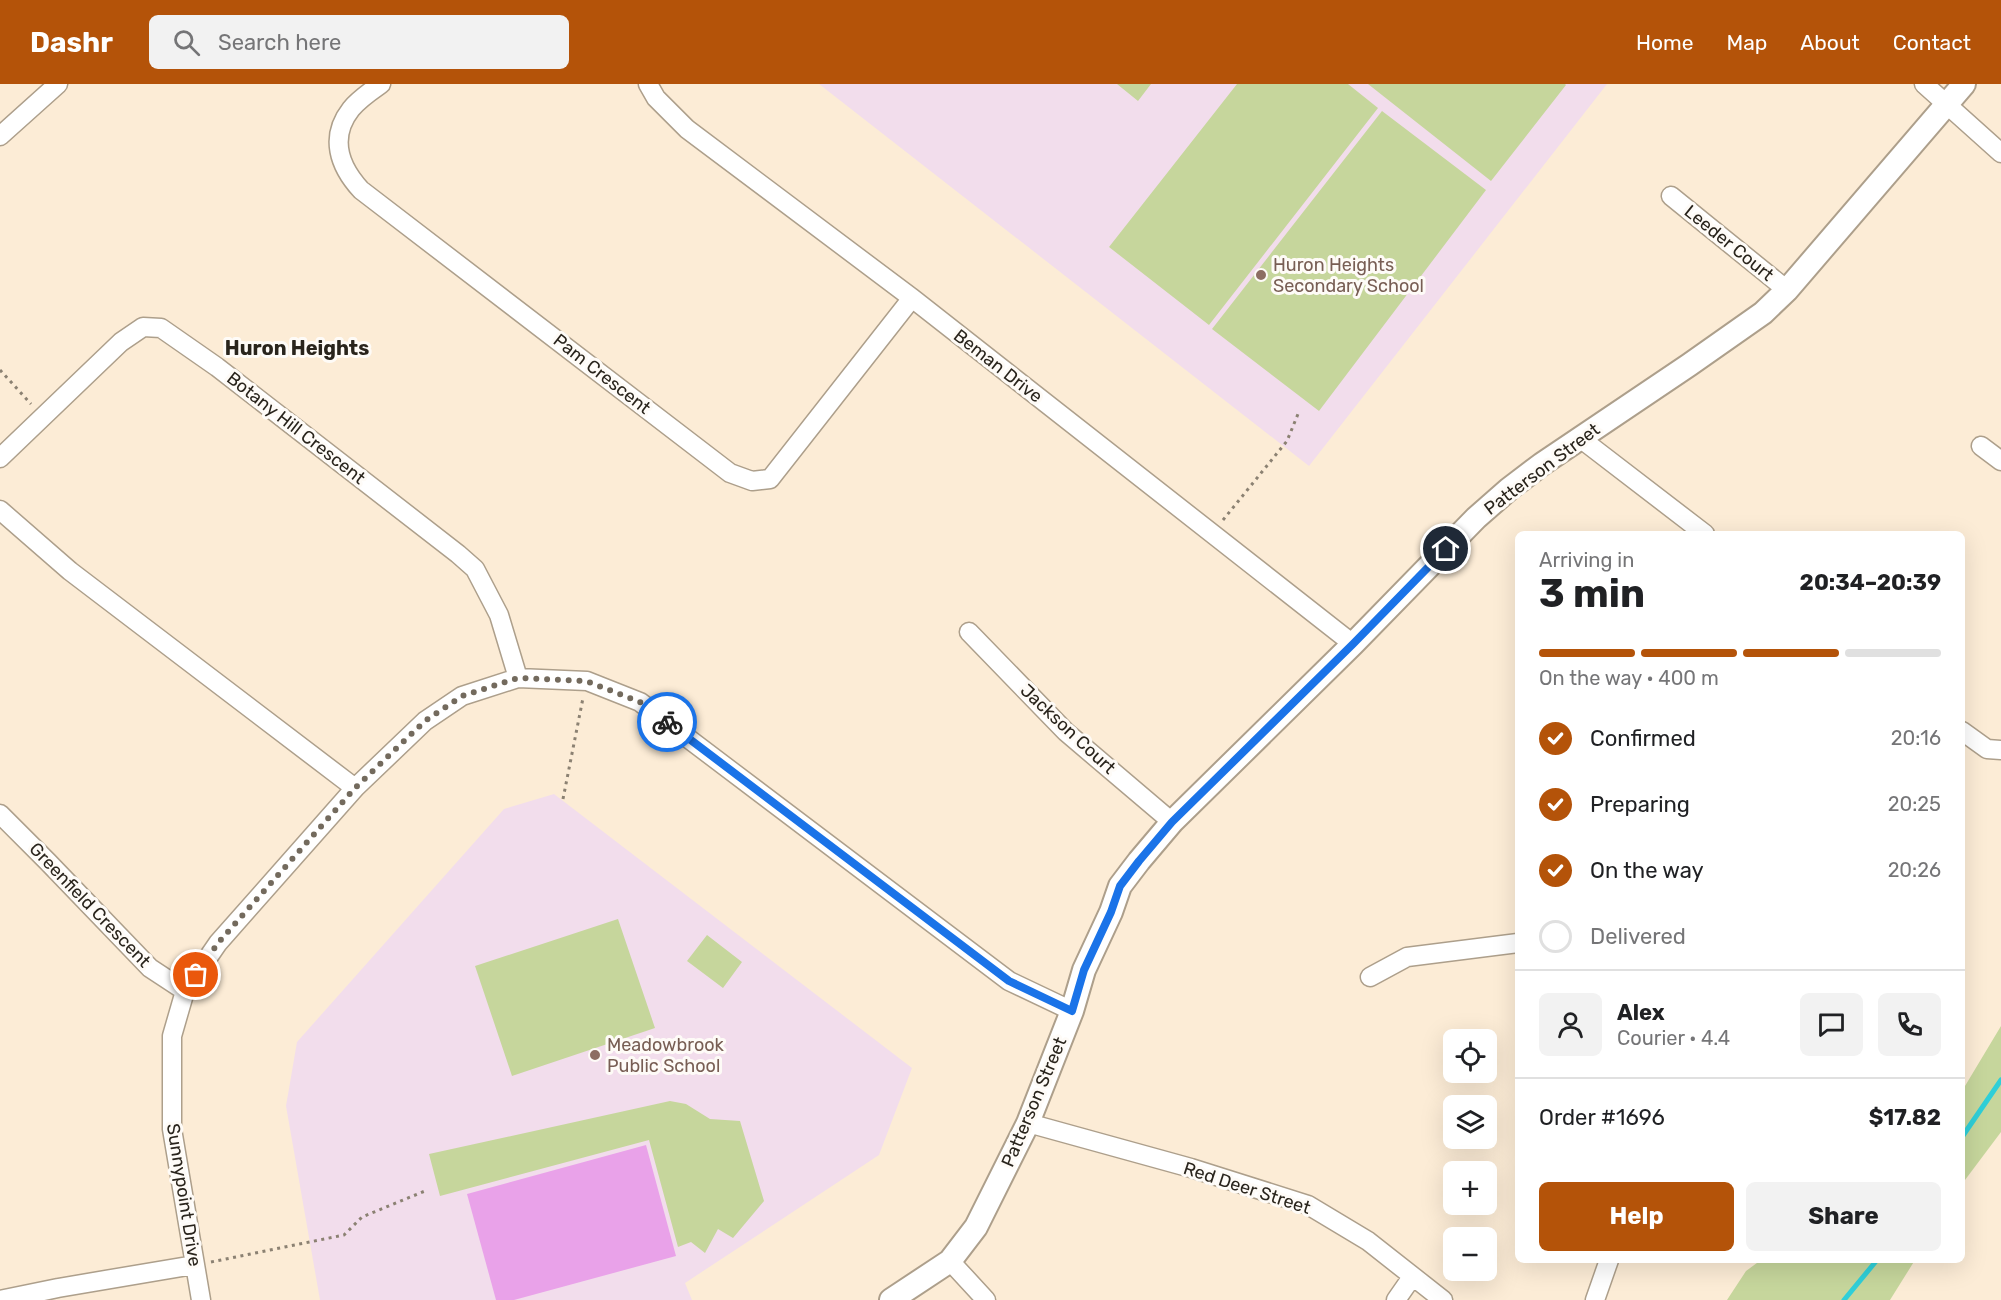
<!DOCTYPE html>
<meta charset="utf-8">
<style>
body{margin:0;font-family:Rubik,sans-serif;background:#f2f2f2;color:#202124;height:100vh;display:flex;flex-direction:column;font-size:22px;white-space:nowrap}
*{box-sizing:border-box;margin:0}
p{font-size:20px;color:#757577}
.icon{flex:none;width:33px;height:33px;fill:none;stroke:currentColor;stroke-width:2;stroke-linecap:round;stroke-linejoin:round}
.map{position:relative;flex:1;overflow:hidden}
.details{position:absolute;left:1515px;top:447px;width:450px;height:732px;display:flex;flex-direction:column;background:#fff;border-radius:9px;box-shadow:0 6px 24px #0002}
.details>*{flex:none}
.tools{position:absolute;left:1443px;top:945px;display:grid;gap:12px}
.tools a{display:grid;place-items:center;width:54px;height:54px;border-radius:9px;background:#fff;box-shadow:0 6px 24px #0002;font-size:30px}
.pin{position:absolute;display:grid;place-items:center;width:51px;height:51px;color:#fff;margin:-26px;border:3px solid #fff;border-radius:50%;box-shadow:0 2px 6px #0007}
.courier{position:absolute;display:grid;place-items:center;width:60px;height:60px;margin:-30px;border:4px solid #1a73e8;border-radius:50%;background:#fff;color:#222;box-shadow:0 2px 8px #0007}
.head em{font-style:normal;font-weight:700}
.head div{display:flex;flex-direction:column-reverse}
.head{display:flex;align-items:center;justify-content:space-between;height:102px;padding:0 24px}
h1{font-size:39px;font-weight:700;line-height:45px}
.bar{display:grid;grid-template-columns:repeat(4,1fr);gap:9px 6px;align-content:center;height:72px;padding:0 24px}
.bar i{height:8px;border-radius:4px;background:#e0e0e0}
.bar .on{background:#b45309}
.bar p{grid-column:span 4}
.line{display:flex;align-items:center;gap:15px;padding:0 24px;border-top:2px solid #e0e0e0}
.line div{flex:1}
.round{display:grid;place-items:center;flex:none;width:63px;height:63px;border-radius:9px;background:#f2f2f2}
ol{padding:0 24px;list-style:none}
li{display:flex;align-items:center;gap:18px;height:66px}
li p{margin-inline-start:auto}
li .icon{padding:6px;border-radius:50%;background:#b45309;color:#fff;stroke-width:4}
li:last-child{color:#757577}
li i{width:33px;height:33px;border:3px solid #e0e0e0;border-radius:50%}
.cta{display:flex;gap:12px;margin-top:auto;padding:12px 24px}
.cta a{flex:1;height:69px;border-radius:9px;background:#b45309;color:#fff;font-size:24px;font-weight:700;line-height:69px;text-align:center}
.cta a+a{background:#f2f2f2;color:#202124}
header{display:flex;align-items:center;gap:36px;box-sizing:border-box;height:84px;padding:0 30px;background:#b45309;color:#fff}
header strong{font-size:28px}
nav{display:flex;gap:33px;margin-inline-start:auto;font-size:21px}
.search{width:420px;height:54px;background:#f2f2f2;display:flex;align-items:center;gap:15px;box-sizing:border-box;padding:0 21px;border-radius:9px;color:#757577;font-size:22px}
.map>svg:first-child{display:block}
.education{fill:#f2ddec}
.green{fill:#c6d69c}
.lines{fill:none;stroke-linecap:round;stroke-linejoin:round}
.stream{stroke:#2fcfd8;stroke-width:5}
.building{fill:#e9a2e9}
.minor-casing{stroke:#ad9f8b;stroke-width:21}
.tertiary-casing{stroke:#ad9f8b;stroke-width:26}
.path{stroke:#8b8172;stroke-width:3;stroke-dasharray:3 4.5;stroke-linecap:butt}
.minor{stroke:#fff;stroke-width:18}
.tertiary{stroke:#fff;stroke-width:22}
.done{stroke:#736a5d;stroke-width:6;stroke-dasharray:0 10.8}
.route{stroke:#1a73e8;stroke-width:8}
.education-dot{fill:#8d6e63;stroke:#fefbf7;stroke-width:2}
.labels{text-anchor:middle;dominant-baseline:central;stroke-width:6;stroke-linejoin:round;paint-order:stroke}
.street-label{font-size:18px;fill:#29241c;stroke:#fefbf7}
.education-label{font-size:18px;fill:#785e54;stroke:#fefbf7;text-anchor:start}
.neighbourhood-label{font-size:20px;font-weight:bold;fill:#29241c;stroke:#fefbf7}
</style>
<header>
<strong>Dashr</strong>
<div class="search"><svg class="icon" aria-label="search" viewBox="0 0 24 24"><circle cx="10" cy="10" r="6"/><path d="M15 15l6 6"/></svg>Search here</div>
<nav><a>Home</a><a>Map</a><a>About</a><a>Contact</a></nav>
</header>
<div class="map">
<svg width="2001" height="1216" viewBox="0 0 2001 1216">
<rect width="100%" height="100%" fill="#fcecd6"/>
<path class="education" d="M819,0H1607L1309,382Z
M554,710L912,984L879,1071L685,1199L692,1216H320L286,1022L297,958L504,725Z"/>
<path class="green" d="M1117,0H1151L1138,17Z
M1237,0H1348L1378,24L1209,241L1109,163Z
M1368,0H1565L1566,1L1491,97Z
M1382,27L1486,106L1319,327L1212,245Z
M618,835L655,944L512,992L475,882Z
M707,851L742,878L723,904L687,877Z
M2001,942V1048L1962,1100V1007Z
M670,1017L686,1020L710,1035L740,1037L764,1117L733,1154L718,1145L705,1169L691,1158L678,1163L649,1056L440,1112L429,1070Z
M1761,1176H1915L1890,1216H1727L1746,1187Z"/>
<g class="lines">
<path class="stream" d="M1962,1053L2001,996
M1844,1216L1877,1176"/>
</g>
<path class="building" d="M646,1061L676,1172L514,1216H496L467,1110Z"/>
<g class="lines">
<g class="minor-casing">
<path id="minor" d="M381,0C371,7 359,15 351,25C329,53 339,82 361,106L730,389L752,397L770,395L912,214
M648,0L656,14L687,45L912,214L1353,560
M1924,0L2001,69
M0,52L58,0
M1671,112L1787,206
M1580,354L1705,450
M1981,362L2001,377
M0,374L121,258L143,243L161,244L217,283L458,470L475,485L499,531L518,594
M0,426L70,487L355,704
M969,548L1066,648L1172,738
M1962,647L1987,665L2001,666
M0,730L48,778L150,884L185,907
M1370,893L1407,873L1518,859
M1028,1039L1191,1084L1308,1121L1368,1157L1443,1216
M950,1177L986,1216
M0,1216L58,1204L194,1181
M201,1216L172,1045V952L185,907L218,859L355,704L425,637L462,612L518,594L587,597L640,618L1009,897L1072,927
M1396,1216L1412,1193
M1595,1216L1609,1176"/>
</g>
<g class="tertiary-casing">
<path id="tertiary" d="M891,1216L950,1177L976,1143L1028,1039L1072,927L1084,886L1111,828L1120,802L1139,777L1172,738L1353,560L1476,434L1509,405L1542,380L1689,281L1763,229L1787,206L1964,0"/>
</g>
<path class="path" d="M0,286L31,320
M1223,436L1287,357L1298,330
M563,715L583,614
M211,1178L344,1151L362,1133L425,1107"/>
<use href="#minor" class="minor"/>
<use href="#tertiary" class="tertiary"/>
</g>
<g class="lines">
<path class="done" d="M196,891L218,859L355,704L425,637L462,612L518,594L586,597L640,618L667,638"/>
<path class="route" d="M667,638L1009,897L1072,927L1084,886L1111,828L1120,802L1139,777L1172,738L1353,560L1446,465"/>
</g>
<g class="education-dot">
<circle cx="1261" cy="191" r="6"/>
<circle cx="595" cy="971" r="6"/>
</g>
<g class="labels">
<g class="street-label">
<text transform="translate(1729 159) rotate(39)">Leeder Court</text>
<text transform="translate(998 282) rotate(38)">Beman Drive</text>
<text transform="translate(602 290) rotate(38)">Pam Crescent</text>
<text transform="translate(296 344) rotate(38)">Botany Hill Crescent</text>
<text transform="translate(1542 385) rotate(-37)">Patterson Street</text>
<text transform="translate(1068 645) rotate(43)">Jackson Court</text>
<text transform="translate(90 821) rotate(46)">Greenfield Crescent</text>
<text transform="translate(1034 1018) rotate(-67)">Patterson Street</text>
<text transform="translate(1247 1104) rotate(18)">Red Deer Street</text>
<text transform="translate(184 1111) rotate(81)">Sunnypoint Drive</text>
</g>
<g class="education-label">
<text x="1273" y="181">Huron Heights<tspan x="1273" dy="21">Secondary School</tspan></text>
<text x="607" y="961">Meadowbrook<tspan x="607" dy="21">Public School</tspan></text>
</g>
<g class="neighbourhood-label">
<text x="297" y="264">Huron Heights</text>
</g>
</g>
</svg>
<div class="tools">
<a><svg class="icon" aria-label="locate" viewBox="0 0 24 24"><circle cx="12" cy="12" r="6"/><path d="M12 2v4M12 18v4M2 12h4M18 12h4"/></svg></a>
<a><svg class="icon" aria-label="layers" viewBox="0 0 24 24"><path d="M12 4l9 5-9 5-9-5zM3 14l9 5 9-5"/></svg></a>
<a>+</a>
<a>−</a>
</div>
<div class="pin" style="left:196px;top:891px;background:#ea580c"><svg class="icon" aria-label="bag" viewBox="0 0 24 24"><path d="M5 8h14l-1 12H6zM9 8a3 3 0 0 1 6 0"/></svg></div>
<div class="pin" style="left:1446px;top:465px;background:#1f2937"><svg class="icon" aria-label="home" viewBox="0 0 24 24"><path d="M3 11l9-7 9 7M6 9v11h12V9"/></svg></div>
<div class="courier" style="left:667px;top:638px"><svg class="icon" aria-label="bike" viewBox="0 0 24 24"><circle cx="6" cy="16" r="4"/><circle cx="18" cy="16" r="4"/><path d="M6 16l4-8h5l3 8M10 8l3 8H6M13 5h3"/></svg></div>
<section class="details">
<div class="head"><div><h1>3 min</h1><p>Arriving in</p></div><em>20:34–20:39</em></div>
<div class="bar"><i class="on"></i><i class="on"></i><i class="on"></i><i></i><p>On the way · 400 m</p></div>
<ol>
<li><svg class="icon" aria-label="check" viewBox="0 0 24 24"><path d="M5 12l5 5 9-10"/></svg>Confirmed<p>20:16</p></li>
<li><svg class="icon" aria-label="check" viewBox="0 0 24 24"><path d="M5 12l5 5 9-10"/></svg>Preparing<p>20:25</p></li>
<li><svg class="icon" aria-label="check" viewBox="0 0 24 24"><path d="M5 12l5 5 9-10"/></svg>On the way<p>20:26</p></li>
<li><i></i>Delivered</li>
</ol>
<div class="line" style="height:108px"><a class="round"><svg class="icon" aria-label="person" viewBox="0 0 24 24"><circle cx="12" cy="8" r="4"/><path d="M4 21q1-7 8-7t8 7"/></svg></a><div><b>Alex</b><p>Courier · 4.4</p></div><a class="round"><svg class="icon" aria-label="chat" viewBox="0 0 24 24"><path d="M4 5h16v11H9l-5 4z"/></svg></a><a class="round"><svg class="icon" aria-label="phone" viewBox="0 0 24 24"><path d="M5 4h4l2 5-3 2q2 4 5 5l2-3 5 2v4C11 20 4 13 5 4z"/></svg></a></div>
<div class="line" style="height:78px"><div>Order #1696</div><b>$17.82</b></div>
<div class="cta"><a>Help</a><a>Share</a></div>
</section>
</div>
